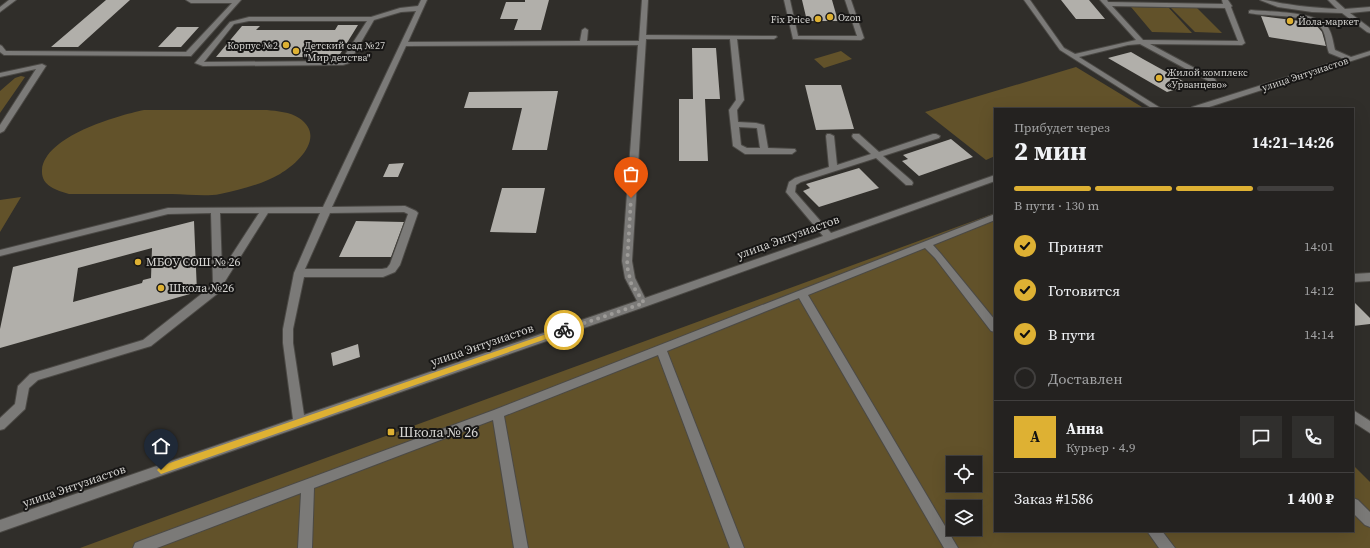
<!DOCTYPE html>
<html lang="ru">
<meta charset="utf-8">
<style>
body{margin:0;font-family:"Source Serif 4",serif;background:#302f2d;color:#f1f3f6;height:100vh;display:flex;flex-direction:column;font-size:15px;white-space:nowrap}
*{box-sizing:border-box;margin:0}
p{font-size:13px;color:#a3a4a5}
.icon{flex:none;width:22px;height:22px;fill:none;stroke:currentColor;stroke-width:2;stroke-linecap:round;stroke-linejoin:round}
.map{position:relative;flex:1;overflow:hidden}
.side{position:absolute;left:994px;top:108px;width:360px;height:424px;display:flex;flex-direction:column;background:#242220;border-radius:0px;box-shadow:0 4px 16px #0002,0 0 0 1px #413f3e}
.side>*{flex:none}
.controls{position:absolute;left:946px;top:456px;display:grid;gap:8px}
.controls a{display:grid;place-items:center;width:36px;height:36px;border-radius:0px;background:#242220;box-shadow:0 4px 16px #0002,0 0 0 1px #413f3e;font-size:20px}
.pin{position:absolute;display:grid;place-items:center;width:34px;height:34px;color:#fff;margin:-41px -17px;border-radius:50% 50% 50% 0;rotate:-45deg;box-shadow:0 0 4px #0007}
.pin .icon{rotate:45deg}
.courier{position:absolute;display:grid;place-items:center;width:40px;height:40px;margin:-20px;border:3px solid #deb133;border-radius:50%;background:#fff;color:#222;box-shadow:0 1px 5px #0007}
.headline em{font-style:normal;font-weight:700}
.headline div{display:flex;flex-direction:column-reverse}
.headline{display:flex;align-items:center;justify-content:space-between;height:68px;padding:0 20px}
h1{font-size:26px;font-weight:700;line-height:30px}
.bar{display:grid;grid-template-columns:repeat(4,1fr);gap:6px 4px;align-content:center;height:48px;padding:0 20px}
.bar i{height:5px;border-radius:3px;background:#413f3e}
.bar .current{background:#deb133}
.bar p{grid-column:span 4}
.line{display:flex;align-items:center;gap:10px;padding:0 20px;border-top:1px solid #413f3e}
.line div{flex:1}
.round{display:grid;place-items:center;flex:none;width:42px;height:42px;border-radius:0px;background:#302f2d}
ol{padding:0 20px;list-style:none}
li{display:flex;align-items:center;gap:12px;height:44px}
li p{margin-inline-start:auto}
li .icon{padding:4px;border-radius:50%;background:#deb133;color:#111;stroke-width:4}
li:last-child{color:#a3a4a5}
li i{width:22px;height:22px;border:2px solid #413f3e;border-radius:50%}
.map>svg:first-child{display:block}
.green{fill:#62522a;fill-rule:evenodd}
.building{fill:#b1afaa;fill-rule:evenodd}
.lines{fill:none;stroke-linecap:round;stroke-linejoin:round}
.minor-casing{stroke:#4b4945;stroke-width:2}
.minor{fill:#7b7a78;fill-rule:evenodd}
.route{fill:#deb133}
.done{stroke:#9d9b98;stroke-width:4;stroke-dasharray:0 7.2}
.poi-dot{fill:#deb133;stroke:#171615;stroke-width:1.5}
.labels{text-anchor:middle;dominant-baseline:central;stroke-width:4;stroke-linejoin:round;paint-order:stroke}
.far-poi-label{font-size:10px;fill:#d7d6d3;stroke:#171615;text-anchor:start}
.far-street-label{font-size:10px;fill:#d7d6d3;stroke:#171615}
.street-label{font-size:12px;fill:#d7d6d3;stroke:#171615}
.poi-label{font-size:12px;fill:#d7d6d3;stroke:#171615;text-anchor:start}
.near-poi-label{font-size:14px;fill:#d7d6d3;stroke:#171615;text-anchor:start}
</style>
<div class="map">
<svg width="1370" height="548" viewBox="0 0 1370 548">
<rect width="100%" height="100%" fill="#302e2a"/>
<path class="green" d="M1131,7L1169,8L1192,33L1152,32Z
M1171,8H1197L1222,33L1195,32Z
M841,51L852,59L824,68L814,59Z
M1076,67L1142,107L1135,109H995V156L986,160L925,112Z
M21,76L25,77L0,113V91L15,78Z
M144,110H267C277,111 290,112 299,118C326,136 299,163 280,174C262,184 241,190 220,194C205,197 187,194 172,194C137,194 103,194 69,194C56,190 41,186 42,170C45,136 116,116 144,110Z
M21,197L0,232V200Z
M995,213V531H1353V465L1370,482V548H80ZM953,463H975V485H953ZM953,507H975V529H953Z"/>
<path class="building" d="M106,0H130L78,47H51Z
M525,0H549L541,30H514L518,19H500L506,2H525Z
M802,0H832L838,21H807Z
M1061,0H1089L1105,19H1076Z
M1261,16L1308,22L1316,25L1322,32L1326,46L1269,37Z
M338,25H358L337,59H322L323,57H216L242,26H260L256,30H335Z
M177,27H199L181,47H158Z
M692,48H716L720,99H705L708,161H679V99H693Z
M1131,52L1143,59L1190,85L1167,92L1108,58Z
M805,85H841L854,129L816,130Z
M558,91L547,150H512L522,108H464L469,92Z
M951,139L973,157L919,176L902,161L908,159L903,155Z
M404,163L398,177H383L389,164Z
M859,168L879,188L819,207L803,191L810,188L806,184Z
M502,188H545L536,233L490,232Z
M194,221L197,292L0,348V329L13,267ZM152,248L151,278L143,280L142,283L73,302L78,268Z
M356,221L404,222L391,257H339Z
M1353,301L1370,318V324L1353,326Z
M358,344L360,357L333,366L331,353Z"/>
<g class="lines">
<g class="minor-casing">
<path id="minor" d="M9,0H16L0,12V7Z
M186,0H241L191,56H188L4,55L0,52V45L2,46L6,51L186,52L232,3H191Z
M421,0H427L408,42L580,41L582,30L585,28L588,30L587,41H639L642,0H648L646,35L776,36L777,37L774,39H737L744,100L737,110L738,122L756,123L764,125L768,148L795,149L796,151L792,154H745L733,146L729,110L736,100L730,39H646L632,261L635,278L645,298L823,236L786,192L789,182L795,178L829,167L826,136L827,134H830L834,136L837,165L871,154L853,138L852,136L853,134H859L879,152L933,134H936L940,136L939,138L883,156L912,181L913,183L912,185H906L876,158L801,182L796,185L795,192L831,233L995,175V181L647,306L0,532V520L293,419L283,343V329L294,273L320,213H268L217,294L151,346L38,380L29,388L25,409L4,429L0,430V418L15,404L18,386L30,374L143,340L209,288L213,284L211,213L168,214L0,256V250L168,208L323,207L416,11L401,12L374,20L349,63L343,65L203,66L195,63L230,22L249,17H371L400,8L418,6ZM249,21H367L341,61L204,62L234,24ZM638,45L622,261L625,278L637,301L304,415L293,343V329L304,277H383L395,272L400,265L418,213L416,211L405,206L332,207L406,46ZM739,127L757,128L760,148H747L741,145ZM404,212L408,214L390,264L387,268L382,269H305L330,213ZM220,213H259L222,270Z
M784,0H790L798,36H857L845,0H851L864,38L861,40L793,39Z
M1024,0H1030L1064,48L1075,54L1136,40L1100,0H1107L1108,2L1223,4L1222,0H1228L1232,6L1231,7L1245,43L1242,45L1150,44L1215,79L1216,81L1212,83L1140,44L1128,45L1079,57L1162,109H1153L1060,50ZM1112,6L1225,8L1238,41L1143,40Z
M1260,0C1270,0 1278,3 1287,4C1304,7 1321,8 1337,9L1328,0H1335L1345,9L1370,7V11L1350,13L1370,28V33L1367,32L1342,13L1312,12L1278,7Z
M1251,10C1270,12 1314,11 1327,26C1332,32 1333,42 1335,50L1351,57L1370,51V55L1203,109H1191L1192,107L1344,59L1329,53C1326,45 1326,35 1322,29C1311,13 1266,17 1249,13V11Z
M42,64L46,66L4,131L0,133V125L36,69L0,77V73Z
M995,214V220L933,245L941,254L995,320V332L991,331L935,258L925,248L808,295L958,548H944L799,298L667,351L744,548H730L658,355L504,416L528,548H514L493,420L314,488L312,548H298L301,493L157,548H133L135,543L140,541L494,410Z
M1370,273V281L1353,282V274Z
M1353,410L1370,421V433L1353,422Z
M1353,498L1358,500L1370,512V527L1365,525L1353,513Z
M1147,531H1162L1175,548H1159Z"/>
</g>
<use href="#minor" class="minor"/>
</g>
<path class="route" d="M564,328L567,330L566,332L161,474L157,470L161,466Z"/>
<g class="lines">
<path class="done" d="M564,330L644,303L631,283L627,266L631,198"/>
</g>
<g class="poi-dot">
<circle cx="830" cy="17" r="4"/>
<circle cx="818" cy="19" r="4"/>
<circle cx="1290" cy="21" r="4"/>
<circle cx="286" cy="45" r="4"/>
<circle cx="296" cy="51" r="4"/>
<circle cx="1159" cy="78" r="4"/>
<circle cx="138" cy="262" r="4"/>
<circle cx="161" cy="288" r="4"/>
<rect x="387" y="428" width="8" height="8" rx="2"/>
</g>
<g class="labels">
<g class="far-poi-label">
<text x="838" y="17">Ozon</text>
<text x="810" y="19" text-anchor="end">Fix Price</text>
<text x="1298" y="21">Йола-маркет</text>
<text x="278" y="45" text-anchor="end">Корпус №2</text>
<text x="304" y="45">Детский сад №27<tspan x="304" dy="12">"Мир детства"</tspan></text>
<text x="1167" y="72">Жилой комплекс<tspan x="1167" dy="12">«Урванцево»</tspan></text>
</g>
<g class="far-street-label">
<text transform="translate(1305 74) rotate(-18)">улица Энтузиастов</text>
</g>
<g class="street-label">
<text transform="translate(788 237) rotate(-20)">улица Энтузиастов</text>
<text transform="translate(482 345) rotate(-19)">улица Энтузиастов</text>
<text transform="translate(74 486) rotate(-19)">улица Энтузиастов</text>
</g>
<g class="poi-label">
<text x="146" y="262">МБОУ СОШ № 26</text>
<text x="169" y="288">Школа №26</text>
</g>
<g class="near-poi-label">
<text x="399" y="432">Школа № 26</text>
</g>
</g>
</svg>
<div class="controls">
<a><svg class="icon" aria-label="locate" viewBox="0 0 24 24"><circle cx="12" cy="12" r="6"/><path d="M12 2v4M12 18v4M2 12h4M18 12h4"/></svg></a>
<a><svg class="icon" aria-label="layers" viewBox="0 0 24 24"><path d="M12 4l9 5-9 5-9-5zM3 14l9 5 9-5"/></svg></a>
</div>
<div class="pin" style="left:631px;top:198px;background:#ea580c"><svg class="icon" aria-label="bag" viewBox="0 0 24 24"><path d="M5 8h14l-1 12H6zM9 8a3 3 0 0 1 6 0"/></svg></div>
<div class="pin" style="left:161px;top:470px;background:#1f2937"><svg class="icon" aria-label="home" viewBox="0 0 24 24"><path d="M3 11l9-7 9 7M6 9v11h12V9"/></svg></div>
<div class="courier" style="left:564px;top:330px"><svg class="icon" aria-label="bike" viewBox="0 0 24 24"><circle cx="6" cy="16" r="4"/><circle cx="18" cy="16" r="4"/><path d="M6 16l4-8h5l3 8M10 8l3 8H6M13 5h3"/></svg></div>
<section class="side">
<div class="headline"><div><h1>2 мин</h1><p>Прибудет через</p></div><em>14:21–14:26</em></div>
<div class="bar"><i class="current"></i><i class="current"></i><i class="current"></i><i></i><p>В пути · 130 m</p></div>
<ol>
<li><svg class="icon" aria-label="check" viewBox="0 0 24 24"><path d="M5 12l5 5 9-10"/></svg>Принят<p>14:01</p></li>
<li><svg class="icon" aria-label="check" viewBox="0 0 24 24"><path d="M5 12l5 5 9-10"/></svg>Готовится<p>14:12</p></li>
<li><svg class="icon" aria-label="check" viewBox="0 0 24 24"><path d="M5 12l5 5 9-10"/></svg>В пути<p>14:14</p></li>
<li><i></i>Доставлен</li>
</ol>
<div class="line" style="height:72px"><b class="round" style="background:#deb133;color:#111">А</b><div><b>Анна</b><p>Курьер · 4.9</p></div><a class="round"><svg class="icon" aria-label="chat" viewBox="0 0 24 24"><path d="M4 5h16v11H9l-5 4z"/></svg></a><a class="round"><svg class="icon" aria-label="phone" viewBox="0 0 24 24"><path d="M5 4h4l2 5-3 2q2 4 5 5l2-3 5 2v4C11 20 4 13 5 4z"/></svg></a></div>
<div class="line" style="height:52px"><div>Заказ #1586</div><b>1 400 ₽</b></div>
</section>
</div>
